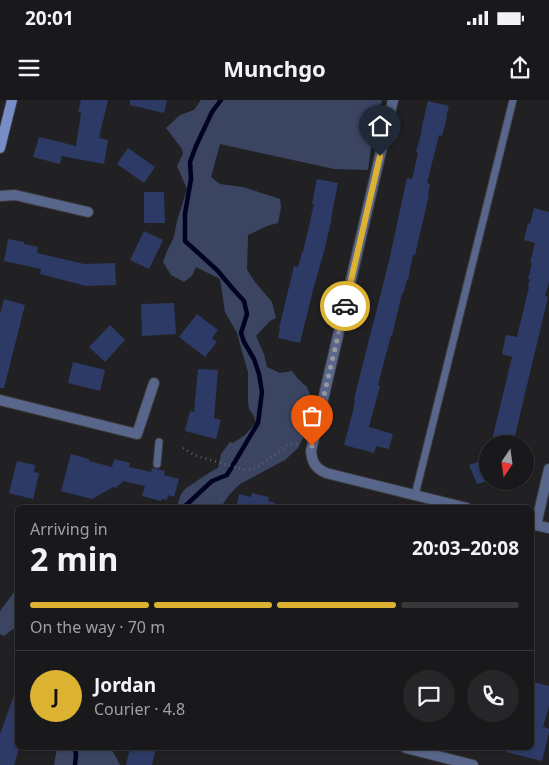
<!DOCTYPE html>
<meta charset="utf-8">
<style>
body{margin:0;font-family:"Noto Sans",sans-serif;background:#262628;color:#f1f3f6;height:100vh;display:flex;flex-direction:column;font-size:19px;white-space:nowrap}
*{box-sizing:border-box;margin:0}
p{font-size:16px;color:#9fa0a3}
.icon{flex:none;width:28px;height:28px;fill:none;stroke:currentColor;stroke-width:2;stroke-linecap:round;stroke-linejoin:round}
.map{position:relative;flex:1;overflow:hidden}
.sheet{position:absolute;left:15px;top:405px;width:519px;height:245px;display:flex;flex-direction:column;background:#19191b;border-radius:8px;box-shadow:0 1px 4px #0004,0 0 0 1px #37383a}
.sheet>*{flex:none}
.needle{width:32px;rotate:193deg}
.controls{position:absolute;left:479px;top:335px;display:grid;gap:10px}
.controls a{display:grid;place-items:center;width:55px;height:55px;border-radius:50%;background:#19191b;box-shadow:0 1px 4px #0004,0 0 0 1px #37383a;font-size:25px}
.pin{position:absolute;display:grid;place-items:center;width:42px;height:42px;color:#fff;margin:-51px -21px;border-radius:50% 50% 50% 0;rotate:-45deg;box-shadow:0 0 5px #0007}
.pin .icon{rotate:45deg}
.courier{position:absolute;display:grid;place-items:center;width:50px;height:50px;margin:-25px;border:4px solid #dcb233;border-radius:50%;background:#fff;color:#222;box-shadow:0 1px 6px #0007}
.summary em{font-style:normal;font-weight:700}
.summary div{display:flex;flex-direction:column-reverse}
.summary{display:flex;align-items:center;justify-content:space-between;height:85px;padding:0 15px}
h1{font-size:32px;font-weight:700;line-height:38px}
.bar{display:grid;grid-template-columns:repeat(4,1fr);gap:8px 5px;align-content:center;height:60px;padding:0 15px}
.bar i{height:6px;border-radius:4px;background:#37383a}
.bar .current{background:#dcb233}
.bar p{grid-column:span 4}
.line{display:flex;align-items:center;gap:12px;padding:0 15px;border-top:1px solid #37383a}
.line div{flex:1}
.round{display:grid;place-items:center;flex:none;width:52px;height:52px;border-radius:26px;background:#262628}
.status{display:flex;justify-content:space-between;align-items:center;height:35px;padding:0 25px;background:#19191b;direction:ltr}
.status svg{height:14px;fill:currentColor}
header{display:flex;justify-content:space-between;align-items:center;height:65px;padding:0 15px;background:#19191b;font-size:22px;font-weight:700}
.map>svg:first-child{display:block}
.green{fill:#3b4562}
.lines{fill:none;stroke-linecap:round;stroke-linejoin:round}
.stream{stroke:#020225;stroke-width:4.5}
.building{fill:#2d3a65}
.lane-casing{stroke:#3b3b3e;stroke-width:9}
.street-casing{stroke:#3b3b3e;stroke-width:12}
.secondary-casing{stroke:#3b3b3e;stroke-width:12}
.path{stroke:#616164;stroke-width:2.5;stroke-dasharray:1 4;stroke-linecap:butt}
.lane{stroke:#59668b;stroke-width:7}
.street{stroke:#59668b;stroke-width:10}
.secondary{stroke:#788cc8;stroke-width:10}
.done{stroke:#99999b;stroke-width:5;stroke-dasharray:0 9}
.route{stroke:#dcb233;stroke-width:6}
</style>
<div class="status"><b>20:01</b><svg viewBox="0 0 49 12"><path d="M0 12V9h3v3zM5 12V6h3v6zM10 12V3h3v9zM15 12V0h3v12zM26 1h20v11H26zM47 4h2v5h-2z"/></svg></div>
<header><svg class="icon" aria-label="menu" viewBox="0 0 24 24"><path d="M4 6h16M4 12h16M4 18h16"/></svg>Munchgo<svg class="icon" aria-label="share" viewBox="0 0 24 24"><path d="M12 15V3M7 8l5-5 5 5M5 13v7h14v-7"/></svg></header>
<div class="map">
<svg width="549" height="665" viewBox="0 0 549 665">
<rect width="100%" height="100%" fill="#212124"/>
<path class="green" d="M201,0H382L372,41L368,70L334,69L220,44L211,77L220,84L243,87L280,99L281,108L278,123L267,126L248,135L247,170L255,182L272,202L276,218L270,221L256,236L264,254L267,267L280,273L292,271L298,279L307,287L310,294L311,312L304,336L298,348L285,360L240,384L229,395L221,407H176C179,403 179,397 182,393C185,388 189,386 194,383C203,377 208,373 218,368L221,354L230,342L233,343L245,335L256,323L254,316L249,309L248,301V272L245,262L237,233L225,212L220,179L196,167L192,176L184,182L171,175L163,162L167,151L174,137L177,121L187,89L177,66L183,54L182,49L166,28L180,15L194,10Z
M17,488V526L4,536L0,534V511Z
M57,648H111L120,665H54Z"/>
<g class="lines">
<path class="stream" d="M183,408L212,381L227,375L258,323L262,292L259,274L254,259L244,242L241,233L247,214L244,201L233,189L217,170L185,141V114L191,79L190,62L196,46L212,12L221,0
M75,665L76,655L75,648"/>
</g>
<path class="building" d="M81,0H108L99,38L108,40L104,64L62,56L60,64L33,57L39,37L76,46L81,13L78,12Z
M130,0H167L164,13L130,5Z
M428,1L449,6L446,17H447L442,36L439,35L427,83L430,84L428,95H429L415,155H413L408,180H407L403,194L402,193L392,236L391,235L378,285L380,286L369,327L393,334L389,349L376,346L374,353L344,345L353,311L355,299H354L389,161L407,78L412,79L418,53L416,52L422,30H421Z
M128,48L155,67L144,83L117,64Z
M317,79L338,83L331,118H332L324,151L313,190L300,243L278,238L280,228H279L294,166L298,167L302,152H303L314,104H312Z
M144,92H164L165,123H144Z
M534,108L549,112V182L545,196L548,197L513,344H491L512,257L502,254L506,235L517,237L529,187L528,186L530,179H528L532,163H530L535,143L524,140L528,123L530,124Z
M144,131L163,140L149,169L130,160Z
M8,139L24,142V144L38,147L37,153L84,164L115,163L116,185L86,186L40,174L41,169L4,161Z
M4,199L25,205L4,288H0V214Z
M174,203L176,234L142,236L141,204Z
M197,214L218,230L212,238L217,242L205,257L179,237Z
M110,225L125,240L105,262L89,247Z
M73,262L105,270L100,291L68,283Z
M198,269L218,270L214,318L221,320L216,339L185,331L190,311L194,312Z
M71,354L89,359V361L112,367L114,359L130,363L129,367L151,372L152,368L165,371L164,375L179,379L174,397L168,395L167,400L162,399L161,401L142,396L145,386L123,381L116,388L113,387L92,399L61,391Z
M488,358V381L477,384L469,365Z
M17,361L35,365L34,372L39,373L33,399L9,393Z
M252,393L269,397L268,401L275,403V408H236L239,394L251,397Z
M534,582L549,586V606L543,627L549,629V632L542,661L506,652L507,648H531V592Z
M16,590L18,591V652L14,665H0V634Z
M130,648H156L152,665H126Z"/>
<g class="lines">
<g class="lane-casing">
<path id="lane" d="M157,364L159,342
M415,395L513,0"/>
</g>
<g class="street-casing">
<path id="street" d="M393,0L311,351C312,362 315,368 326,373L467,408
M0,96L15,95L88,112
M0,300L137,334L154,283
M531,424L549,428
M536,425L549,369
M406,648L473,665"/>
</g>
<g class="secondary-casing">
<path id="secondary" d="M0,48L12,0"/>
</g>
<path class="path" d="M183,348L194,355L227,365L247,370L253,369L265,362L289,344H300"/>
<use href="#lane" class="lane"/>
<use href="#street" class="street"/>
<use href="#secondary" class="secondary"/>
</g>
<g class="lines">
<path class="done" d="M312,346L345,206"/>
<path class="route" d="M345,206L380,56"/>
</g>
</svg>
<div class="controls">
<a><svg class="needle" viewBox="-14 -14 28 28"><path d="M0-13l5 13h-10z" fill="#e53935"/><path d="M0 13l5-13h-10z" fill="#9fa0a3"/></svg></a>
</div>
<div class="pin" style="left:312px;top:346px;background:#ea580c"><svg class="icon" aria-label="bag" viewBox="0 0 24 24"><path d="M5 8h14l-1 12H6zM9 8a3 3 0 0 1 6 0"/></svg></div>
<div class="pin" style="left:380px;top:56px;background:#1f2937"><svg class="icon" aria-label="home" viewBox="0 0 24 24"><path d="M3 11l9-7 9 7M6 9v11h12V9"/></svg></div>
<div class="courier" style="left:345px;top:206px"><svg class="icon" aria-label="car" viewBox="0 0 24 24"><path d="M5 17H2v-5l4-1 3-4h7l3 4 3 1v5h-3M9 17h6M6 11h13"/><circle cx="7" cy="17" r="2"/><circle cx="17" cy="17" r="2"/></svg></div>
<section class="sheet">
<div class="summary"><div><h1>2 min</h1><p>Arriving in</p></div><em>20:03–20:08</em></div>
<div class="bar"><i class="current"></i><i class="current"></i><i class="current"></i><i></i><p>On the way · 70 m</p></div>
<div class="line" style="height:90px"><b class="round" style="background:#dcb233;color:#111">J</b><div><b>Jordan</b><p>Courier · 4.8</p></div><a class="round"><svg class="icon" aria-label="chat" viewBox="0 0 24 24"><path d="M4 5h16v11H9l-5 4z"/></svg></a><a class="round"><svg class="icon" aria-label="phone" viewBox="0 0 24 24"><path d="M5 4h4l2 5-3 2q2 4 5 5l2-3 5 2v4C11 20 4 13 5 4z"/></svg></a></div>
</section>
</div>
